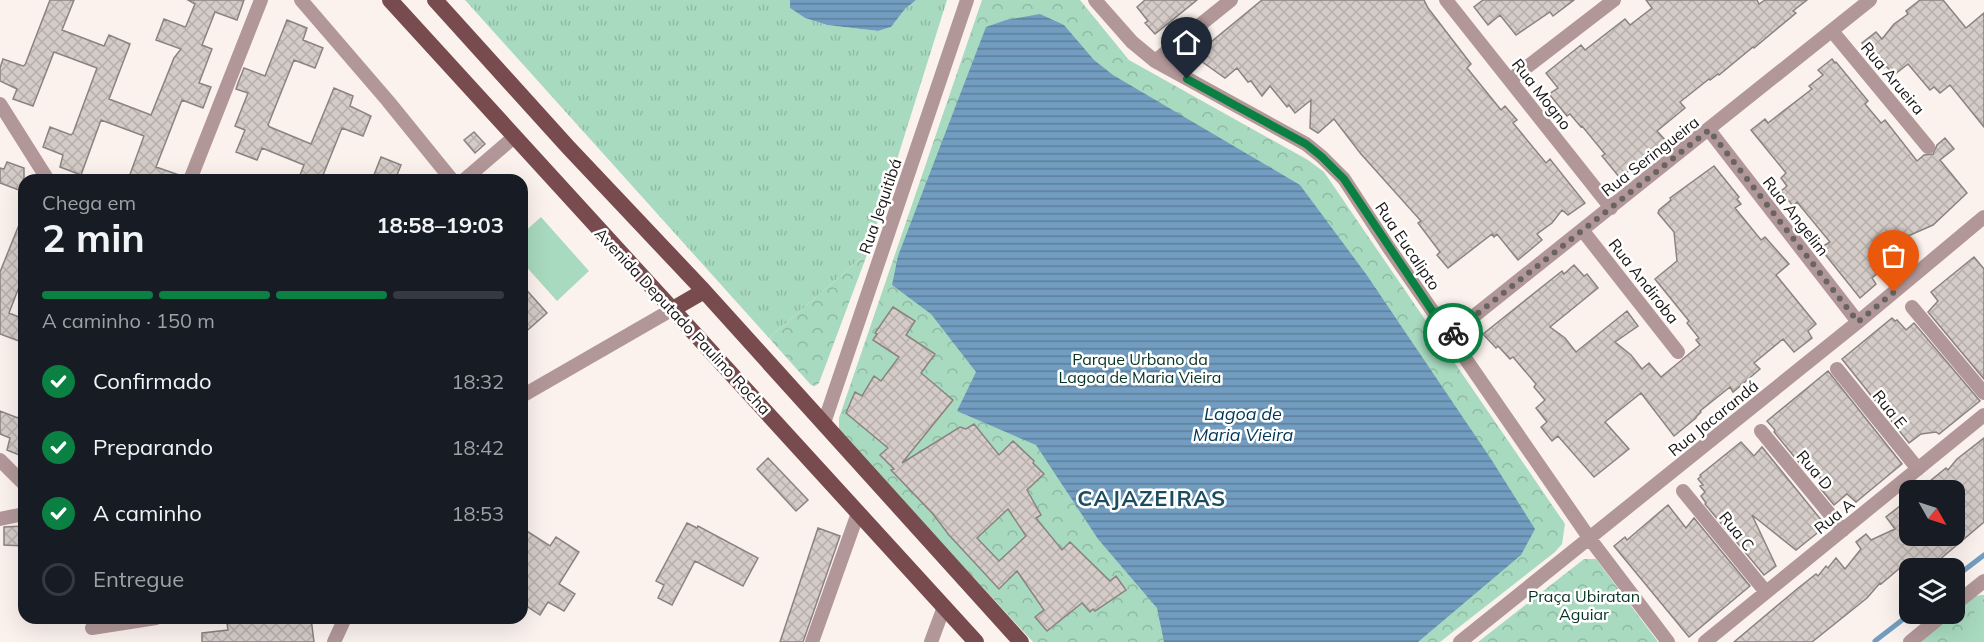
<!DOCTYPE html>
<html lang="pt">
<meta charset="utf-8">
<style>
body{margin:0;font-family:Mulish,sans-serif;background:#20242c;color:#f1f3f6;height:100vh;display:flex;flex-direction:column;font-size:22px;white-space:nowrap}
*{box-sizing:border-box;margin:0}
p{font-size:20px;color:#9ea1a6}
.icon{flex:none;width:33px;height:33px;fill:none;stroke:currentColor;stroke-width:2;stroke-linecap:round;stroke-linejoin:round}
.map{position:relative;flex:1;overflow:hidden}
.panel{position:absolute;left:18px;top:174px;width:510px;height:450px;display:flex;flex-direction:column;background:#171b24;border-radius:18px;box-shadow:0 6px 24px #0002}
.panel>*{flex:none}
.needle{width:39px;rotate:129deg}
.fabs{position:absolute;left:1899px;top:480px;display:grid;gap:12px}
.fabs a{display:grid;place-items:center;width:66px;height:66px;border-radius:12px;background:#171b24;box-shadow:0 6px 24px #0002;font-size:30px}
.pin{position:absolute;display:grid;place-items:center;width:51px;height:51px;color:#fff;margin:-62px -26px;border-radius:50% 50% 50% 0;rotate:-45deg;box-shadow:0 0 6px #0007}
.pin .icon{rotate:45deg}
.courier{position:absolute;display:grid;place-items:center;width:60px;height:60px;margin:-30px;border:4px solid #0b8043;border-radius:50%;background:#fff;color:#222;box-shadow:0 2px 8px #0007}
.overview em{font-style:normal;font-weight:700}
.overview div{display:flex;flex-direction:column-reverse}
.overview{display:flex;align-items:center;justify-content:space-between;height:102px;padding:0 24px}
h1{font-size:39px;font-weight:700;line-height:45px}
.bar{display:grid;grid-template-columns:repeat(4,1fr);gap:9px 6px;align-content:center;height:72px;padding:0 24px}
.bar i{height:8px;border-radius:4px;background:#363941}
.bar .active{background:#0b8043}
.bar p{grid-column:span 4}
ol{padding:0 24px;list-style:none}
li{display:flex;align-items:center;gap:18px;height:66px}
li p{margin-inline-start:auto}
li .icon{padding:6px;border-radius:50%;background:#0b8043;color:#fff;stroke-width:4}
li:last-child{color:#9ea1a6}
li i{width:33px;height:33px;border:3px solid #363941;border-radius:50%}
.map>svg:first-child{display:block}
.grass{fill:url(#grass-tufts)}
.park{fill:url(#park-crowns)}
.pitch{fill:#a8dabf}
.water{fill:url(#water-rules)}
.lines{fill:none;stroke-linecap:round;stroke-linejoin:round}
.stream{stroke:#729dc0;stroke-width:5}
.building{fill:url(#building-cross-hatch);stroke:#8b8380;stroke-width:1.5;fill-rule:evenodd}
.minor{stroke:#b29798;stroke-width:14}
.primary{stroke:#784c4e;stroke-width:16}
.done{stroke:#696361;stroke-width:6;stroke-dasharray:0 10.8}
.route{stroke:#0b8043;stroke-width:8}
.labels{text-anchor:middle;dominant-baseline:central;stroke-width:5;stroke-linejoin:round;paint-order:stroke}
.street-label{font-size:16px;fill:#1a1615;stroke:#fff}
.park-label{font-size:16px;fill:#043421;stroke:#fff}
.water-label{font-size:18px;font-style:italic;fill:#003759;stroke:#fff}
.district-label{font-size:22px;font-weight:bold;letter-spacing:1.5px;fill:#1b4b5d;stroke:#fff}
</style>
<div class="map">
<svg width="1984" height="642" viewBox="0 0 1984 642">
<defs>
<pattern id="grass-tufts" width="24" height="20" patternUnits="userSpaceOnUse" patternTransform="scale(1.5)"><rect width="24" height="20" fill="#a8dabf"/><path d="M3 7l-1-3M5 7V3M7 7l1-3M15 17l-1-3M17 17v-4M19 17l1-3" fill="none" stroke="#90baa3"/></pattern>
<pattern id="park-crowns" width="20" height="18" patternUnits="userSpaceOnUse" patternTransform="scale(1.5)"><rect width="20" height="18" fill="#a8dabf"/><path d="M2 6a3 3 0 1 1 6 0M12 15a3 3 0 1 1 6 0" fill="none" stroke="#90baa3"/></pattern>
<pattern id="water-rules" width="6" height="5" patternUnits="userSpaceOnUse" patternTransform="scale(1.5)"><rect width="6" height="5" fill="#729dc0"/><path d="M0 2.5h6" fill="none" stroke="#5d7f9b"/></pattern>
<pattern id="building-cross-hatch" width="8" height="8" patternUnits="userSpaceOnUse" patternTransform="scale(1.5)"><rect width="8" height="8" fill="#d5ccc8"/><path d="M0 0l8 8M0 8l8-8" fill="none" stroke="#b6aeab"/></pattern>
</defs>
<rect width="100%" height="100%" fill="#fbf2ee"/>
<path class="grass" d="M465,0H790V8L805,18L827,25L878,31L891,27L905,9L916,0H947L868,252L769,338Z"/>
<path class="park" d="M982,0H1080L1129,60L1308,160L1324,172L1565,524L1562,544L1555,552L1440,642H1033L839,431V418Z
M868,252L819,383L815,386L811,385L769,338Z
M1584,559H1596L1658,642H1478Z
M1981,595H1984V642H1921L1926,635L1976,596Z"/>
<path class="pitch" d="M541,217L589,271L557,301L522,262V234Z
M1981,600L1984,602V642H1959Z"/>
<path class="water" d="M790,0H916L905,9L891,27L878,31L827,25L805,18L790,8Z
M1040,14L1064,25L1094,60L1113,75L1300,185L1366,274L1491,459L1535,529L1521,555L1418,642H1164L1157,608L1098,539L1036,445L957,411L976,372L931,314L892,285L898,256L986,27L1006,20Z"/>
<g class="lines">
<path class="stream" d="M1954,578L1984,555
M1875,641L1910,614"/>
</g>
<path class="building" d="M50,0H74L62,30L104,46L109,35L130,44L109,99L151,115L174,58L181,49L156,40L164,19L185,27L186,26L195,4L188,0H244L237,20L215,12L202,45L212,49L199,83L211,87L203,108L182,100L156,167L182,176L181,180H128L144,136L101,120L81,175L60,167L63,155L43,147L50,127L71,135L73,133L97,68L54,52L33,106L13,99L17,89L0,81V68L3,59L23,66L25,65Z
M1145,0H1197L1155,34L1145,23L1148,21L1137,7Z
M1262,0H1424L1428,8L1471,64L1467,68L1501,110L1505,106L1517,120L1513,123L1546,163L1550,159L1585,203L1568,215L1562,210L1552,223L1537,234L1542,240L1518,260L1497,234L1494,237L1492,234L1448,268L1437,255L1440,252L1418,223L1421,221L1361,154L1334,119L1318,133L1310,128L1311,100L1295,113L1289,105L1287,107L1270,86L1262,96L1251,81L1248,82L1237,68L1225,78L1194,56Z
M1483,0H1574L1553,16L1550,12L1516,35L1500,15L1488,25L1474,7Z
M1646,0H1757L1759,4L1765,0H1807L1793,11L1796,13L1754,48L1753,47L1719,75L1718,74L1710,80L1709,79L1680,102L1685,108L1657,131L1666,141L1620,178L1602,156L1605,154L1582,126L1581,127L1570,114L1567,116L1549,94L1558,88L1546,73L1581,45L1585,50L1625,19L1630,25L1652,8Z
M1920,0H1943L1966,28L1984,13V127L1950,85L1940,93L1934,87L1930,90L1908,64L1894,75L1886,66L1884,68L1878,61L1877,62L1862,43L1876,32L1882,39L1894,24L1908,14L1906,11Z
M287,20L307,28L303,40L323,48L315,68L294,60L268,125L270,127L311,144L334,88L353,96L350,106L371,116L363,136L342,128L321,180H298L304,165L262,148L257,160L236,152L245,130L235,126L248,93L236,89L238,83L244,68L265,76Z
M1832,59L1835,63L1836,62L1868,101L1865,104L1881,123L1885,120L1917,161L1924,155L1933,154L1937,145L1945,138L1954,149L1940,160L1967,193L1933,225L1908,236L1910,239L1907,242L1909,243L1897,252L1900,255L1872,278L1876,284L1860,298L1820,248L1830,242L1797,202L1793,206L1781,191L1787,186L1781,178L1786,173L1751,130L1765,119L1768,123L1812,89L1809,86L1823,75L1818,70Z
M474,132L485,144L475,153L464,140Z
M381,157L401,165L395,180H372Z
M7,162L24,168V192L0,183V168L4,169Z
M1714,166L1739,197L1737,199L1741,204L1735,208L1761,240L1765,237L1789,264L1776,275L1816,324L1808,331L1812,338L1794,352L1783,339L1754,363L1760,369L1733,392L1730,387L1700,411L1701,412L1696,417V418L1674,436L1641,393L1605,422L1629,449L1594,477L1558,436L1552,441L1541,427L1547,422L1536,408L1545,400L1534,387L1536,384L1513,357L1510,359L1498,346L1496,348L1483,334L1562,271L1564,274L1574,265L1584,276L1587,274L1598,288L1550,327L1565,338L1576,352L1627,311L1638,326L1615,342L1631,355L1642,369L1649,363L1661,377L1700,345L1696,340L1699,338L1687,323L1689,321L1655,279L1677,261L1674,232L1658,213L1659,210L1671,200L1670,198Z
M23,215L24,274L9,313L24,319V343L0,334V272Z
M1974,257L1984,269V379L1928,312L1938,301L1931,292Z
M522,285L547,313L522,335Z
M893,307L915,321L906,335L935,354L921,373L953,400L902,463L960,427L966,429L974,424L999,455L1013,441L1034,461L1033,463L1044,474L1027,490L1041,515L1036,518L1062,550L1070,542L1110,581L1116,576L1126,590L1095,611L1093,609L1090,612L1082,603L1047,631L1035,617L1044,610L1017,571L999,589L949,535L933,514L891,470L894,469L880,455L888,448L846,413L855,392L862,396L874,376L881,381L899,357L873,340L877,334L875,333ZM1008,509L1026,536L999,561L977,538Z
M1892,318L1895,321L1897,320L1906,330L1914,323L1980,401L1939,434L1936,432L1921,434L1909,443L1842,359Z
M1828,371L1902,464L1856,502L1847,494L1834,505L1820,488V473L1809,459L1801,465L1774,432L1775,430L1767,421Z
M23,404L24,405V457L7,450L10,438L0,434V411L18,418Z
M1984,438V522L1938,561L1945,568H1900L1881,584L1880,583L1867,598L1812,642H1734L1797,589L1816,574L1818,576L1826,566L1828,568L1836,558L1845,569L1861,549L1856,542L1866,534L1871,540L1895,529L1886,517L1910,498V536H1954V490H1919L1946,468L1948,470L1957,459Z
M1741,442L1754,456L1762,447L1826,526L1796,550L1752,515L1776,566L1764,575L1705,504L1706,503L1701,496L1705,492L1700,486L1703,485L1698,479L1701,476L1700,475Z
M768,458L808,500L796,511L757,469Z
M1668,505L1686,528L1694,518L1750,586L1689,637L1614,546L1625,537L1627,540Z
M687,523L697,528L698,526L758,558L743,586L695,561L672,605L658,598L664,585L656,581Z
M24,526V546L4,545V527Z
M522,528L550,546L556,537L579,552L559,584L575,594L564,611L548,602L540,615L522,603Z
M818,528L840,536L803,642H780Z
M242,618H311L314,642H202V633L228,630L227,623L242,621Z"/>
<g class="lines">
<path class="minor" d="M301,0L388,101L452,180
M1095,0L1132,42L1155,61L1306,144L1322,157L1344,179L1389,248L1590,539L1668,642
M1446,0L1611,208
M1832,31L1928,147
M1155,61L1231,0
M1510,80L1614,0
M0,104L48,180
M1709,130L1858,322
M190,180L261,0
M464,180L514,137
M1583,231L1678,352
M1912,307L1984,393
M1449,336L1870,0
M1837,369L1918,469
M522,396L673,309
M824,423L967,0
M1761,431L1843,530
M0,460L24,484
M1683,491L1766,592
M0,519L24,514
M1954,605L1984,581
M92,628L156,618
M334,642L345,618
M812,642L858,513
M931,642L944,607
M1460,642L1858,322L1984,217
M1705,642L1984,415
M1910,642L1944,614"/>
<path class="primary" d="M390,0L976,642
M435,0L568,147L704,291L1021,642
M673,309L704,291"/>
</g>
<g class="lines">
<path class="done" d="M1453,333L1709,130L1858,322L1894,292"/>
<path class="route" d="M1187,79L1306,144L1322,157L1344,179L1449,336L1453,333"/>
</g>
<g class="labels">
<g class="street-label">
<text transform="translate(1893 78) rotate(50)">Rua Arueira</text>
<text transform="translate(1542 94) rotate(52)">Rua Mogno</text>
<text transform="translate(1650 156) rotate(-38)">Rua Seringueira</text>
<text transform="translate(880 206) rotate(-71)">Rua Jequitibá</text>
<text transform="translate(1796 216) rotate(52)">Rua Angelim</text>
<text transform="translate(1408 246) rotate(56)">Rua Eucalipto</text>
<text transform="translate(1644 281) rotate(52)">Rua Andiroba</text>
<text transform="translate(683 321) rotate(47)">Avenida Deputado Paulino Rocha</text>
<text transform="translate(1890 409) rotate(51)">Rua E</text>
<text transform="translate(1713 418) rotate(-39)">Rua Jacarandá</text>
<text transform="translate(1815 470) rotate(50)">Rua D</text>
<text transform="translate(1834 516) rotate(-39)">Rua A</text>
<text transform="translate(1737 531) rotate(51)">Rua C</text>
</g>
<g class="park-label">
<text x="1140" y="359">Parque Urbano da<tspan x="1140" dy="18">Lagoa de Maria Vieira</tspan></text>
<text x="1584" y="596">Praça Ubiratan<tspan x="1584" dy="18">Aguiar</tspan></text>
</g>
<g class="water-label">
<text x="1243" y="413">Lagoa de<tspan x="1243" dy="21">Maria Vieira</tspan></text>
</g>
<g class="district-label">
<text x="1152" y="498">CAJAZEIRAS</text>
</g>
</g>
</svg>
<div class="fabs">
<a><svg class="needle" viewBox="-14 -14 28 28"><path d="M0-13l5 13h-10z" fill="#e53935"/><path d="M0 13l5-13h-10z" fill="#9ea1a6"/></svg></a>
<a><svg class="icon" aria-label="layers" viewBox="0 0 24 24"><path d="M12 4l9 5-9 5-9-5zM3 14l9 5 9-5"/></svg></a>
</div>
<div class="pin" style="left:1894px;top:292px;background:#ea580c"><svg class="icon" aria-label="bag" viewBox="0 0 24 24"><path d="M5 8h14l-1 12H6zM9 8a3 3 0 0 1 6 0"/></svg></div>
<div class="pin" style="left:1187px;top:79px;background:#1f2937"><svg class="icon" aria-label="home" viewBox="0 0 24 24"><path d="M3 11l9-7 9 7M6 9v11h12V9"/></svg></div>
<div class="courier" style="left:1453px;top:333px"><svg class="icon" aria-label="bike" viewBox="0 0 24 24"><circle cx="6" cy="16" r="4"/><circle cx="18" cy="16" r="4"/><path d="M6 16l4-8h5l3 8M10 8l3 8H6M13 5h3"/></svg></div>
<section class="panel">
<div class="overview"><div><h1>2 min</h1><p>Chega em</p></div><em>18:58–19:03</em></div>
<div class="bar"><i class="active"></i><i class="active"></i><i class="active"></i><i></i><p>A caminho · 150 m</p></div>
<ol>
<li><svg class="icon" aria-label="check" viewBox="0 0 24 24"><path d="M5 12l5 5 9-10"/></svg>Confirmado<p>18:32</p></li>
<li><svg class="icon" aria-label="check" viewBox="0 0 24 24"><path d="M5 12l5 5 9-10"/></svg>Preparando<p>18:42</p></li>
<li><svg class="icon" aria-label="check" viewBox="0 0 24 24"><path d="M5 12l5 5 9-10"/></svg>A caminho<p>18:53</p></li>
<li><i></i>Entregue</li>
</ol>
</section>
</div>
